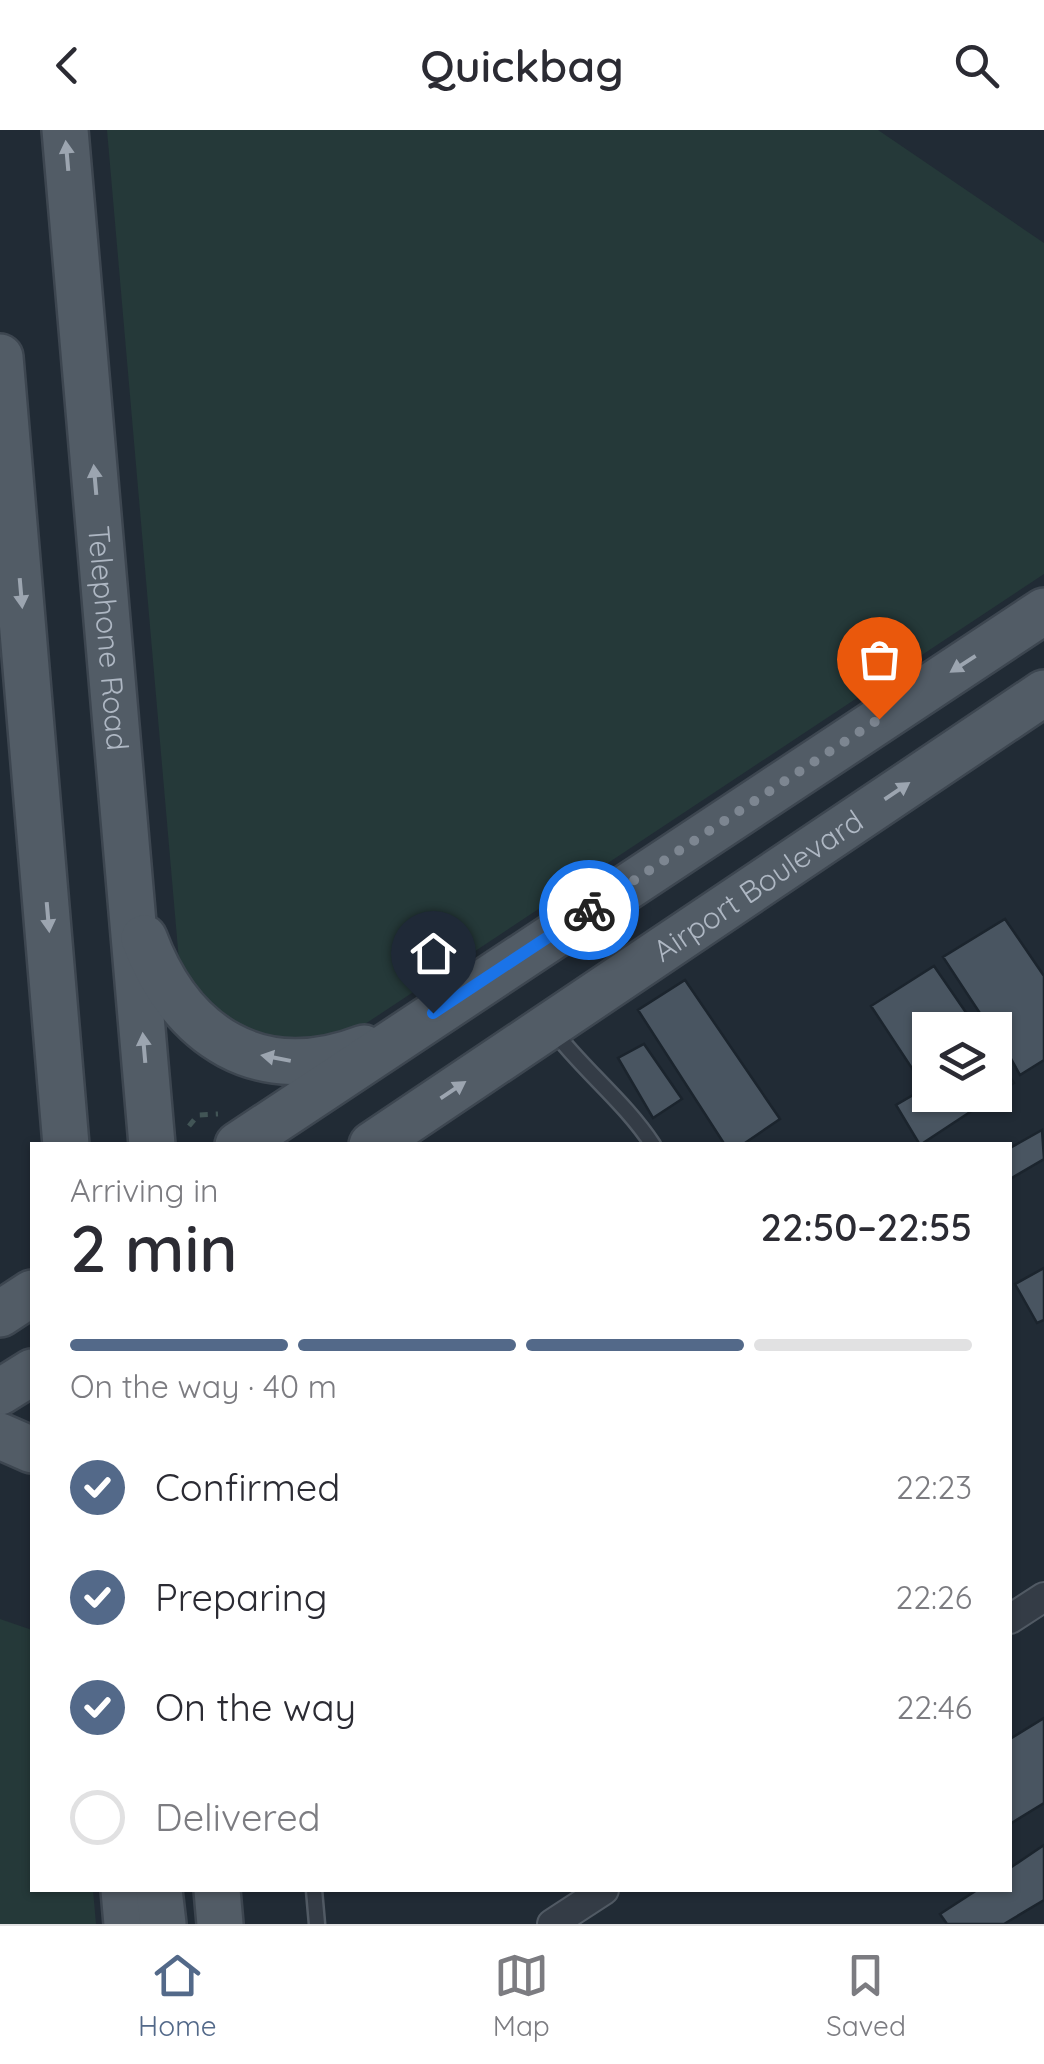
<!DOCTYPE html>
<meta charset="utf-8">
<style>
body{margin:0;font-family:Quicksand,sans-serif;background:#f7f7f7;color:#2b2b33;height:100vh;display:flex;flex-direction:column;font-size:38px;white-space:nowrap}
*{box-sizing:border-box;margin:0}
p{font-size:32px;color:#7c7c81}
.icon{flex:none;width:55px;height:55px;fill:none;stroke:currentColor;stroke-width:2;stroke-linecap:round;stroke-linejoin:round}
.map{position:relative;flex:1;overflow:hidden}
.panel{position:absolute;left:30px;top:1012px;width:982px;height:750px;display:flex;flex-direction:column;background:#fff;border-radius:0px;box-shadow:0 2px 8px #0004}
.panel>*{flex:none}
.fabs{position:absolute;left:912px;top:882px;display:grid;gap:20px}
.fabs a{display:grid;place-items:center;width:100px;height:100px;border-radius:0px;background:#fff;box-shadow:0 2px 8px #0004;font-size:50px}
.pin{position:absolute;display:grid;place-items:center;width:85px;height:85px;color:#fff;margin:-102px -42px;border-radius:50% 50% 50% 0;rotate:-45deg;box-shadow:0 0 10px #0007}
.pin .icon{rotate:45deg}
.courier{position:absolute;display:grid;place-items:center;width:100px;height:100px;margin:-50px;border:8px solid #1a73e8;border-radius:50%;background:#fff;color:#222;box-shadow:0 2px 12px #0007}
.summary em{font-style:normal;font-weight:600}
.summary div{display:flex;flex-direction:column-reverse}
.summary{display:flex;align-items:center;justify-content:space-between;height:170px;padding:0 40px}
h1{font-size:65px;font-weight:600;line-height:75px}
.bar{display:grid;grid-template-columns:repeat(4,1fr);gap:15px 10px;align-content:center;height:120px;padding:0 40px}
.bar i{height:12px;border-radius:8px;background:#e1e1e2}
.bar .on{background:#536989}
.bar p{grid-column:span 4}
ol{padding:0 40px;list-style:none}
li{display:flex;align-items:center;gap:30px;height:110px}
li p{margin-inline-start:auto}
li .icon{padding:10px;border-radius:50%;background:#536989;color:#fff;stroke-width:4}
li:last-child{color:#7c7c81}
li i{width:55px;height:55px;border:5px solid #e1e1e2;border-radius:50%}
header{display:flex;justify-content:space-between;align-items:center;height:130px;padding:0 40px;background:#fff;font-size:45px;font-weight:600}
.dock{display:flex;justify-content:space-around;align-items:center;height:140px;border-top:2px solid #e1e1e2;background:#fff;font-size:28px;color:#7c7c81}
.dock a{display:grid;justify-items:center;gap:5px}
.dock .on{color:#536989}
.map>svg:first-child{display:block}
.green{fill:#253939}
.building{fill:#495561;stroke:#1b242d;stroke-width:2.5}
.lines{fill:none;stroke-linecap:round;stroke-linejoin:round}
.lane-casing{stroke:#515a64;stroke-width:19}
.street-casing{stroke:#515a64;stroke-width:32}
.primary-casing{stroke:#3d4650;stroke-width:50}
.path{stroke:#425556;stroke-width:5;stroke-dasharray:8 8;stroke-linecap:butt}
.lane{stroke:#343c46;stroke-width:14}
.street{stroke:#343c46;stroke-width:28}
.primary{stroke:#525c66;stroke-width:45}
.oneway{fill:#9ca5b0}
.done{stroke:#7d8691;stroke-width:10;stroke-dasharray:0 18}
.route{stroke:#1a73e8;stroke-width:12}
.labels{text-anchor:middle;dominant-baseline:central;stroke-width:8;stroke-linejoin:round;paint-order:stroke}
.street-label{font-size:30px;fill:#aeb7c3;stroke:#19222b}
</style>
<header><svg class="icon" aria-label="back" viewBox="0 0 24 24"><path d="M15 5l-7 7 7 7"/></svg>Quickbag<svg class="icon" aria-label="search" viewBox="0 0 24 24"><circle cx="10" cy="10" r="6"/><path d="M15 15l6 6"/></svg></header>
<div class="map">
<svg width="1044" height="1794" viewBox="0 0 1044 1794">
<rect width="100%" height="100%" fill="#212b35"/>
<path class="green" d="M107,0H878L1044,113V444L356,900L267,918L181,854Z
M0,1489L32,1500V1760H93L96,1794H0Z"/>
<path class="building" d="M1005,789L1044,846V930L1020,945L995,900H991L943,827Z
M934,836L978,900H930V965H995V925L1014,953L920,1015L896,975L925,958L871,876Z
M685,850L780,989L742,1015H725L638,880Z
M644,914L682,969L653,988L618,928Z
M1042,1000L1044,1029L1010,1049V1018Z
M1044,1138V1190L1037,1193L1015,1154Z
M1044,1588V1673L1010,1694V1609Z
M1044,1715V1770L1004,1794H947L940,1784L977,1760H1010V1738Z"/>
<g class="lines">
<g class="lane-casing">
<path id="lane" d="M552,899C584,941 624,971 653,1015
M314,1760L317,1794"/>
</g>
<g class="street-casing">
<path id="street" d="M1010,1489L1044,1467
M552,1794L604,1760"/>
</g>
<g class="primary-casing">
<g id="primary">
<path id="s1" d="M65,0L152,1015"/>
<path d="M0,227L66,1015"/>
<path d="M144,808C181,907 260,958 364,918"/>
<path d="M238,1015L1044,481"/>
<path id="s2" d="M372,1015L1044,563"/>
<path d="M0,1184L32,1163"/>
<path d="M0,1262L32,1242"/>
<path d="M0,1306L32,1320"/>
<path d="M124,1760L127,1794"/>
<path d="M159,1760L163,1794"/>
<path d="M217,1760L220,1794"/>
</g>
</g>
<path class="path" d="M189,996L198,985L218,984"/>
<use href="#lane" class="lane"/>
<use href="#street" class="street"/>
<use href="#primary" class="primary"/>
</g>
<defs><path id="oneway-solid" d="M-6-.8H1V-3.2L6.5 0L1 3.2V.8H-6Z" transform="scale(2.5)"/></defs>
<g class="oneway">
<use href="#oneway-solid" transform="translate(67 26) rotate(-95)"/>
<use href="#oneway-solid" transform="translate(95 350) rotate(-95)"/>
<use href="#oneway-solid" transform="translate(21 463) rotate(85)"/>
<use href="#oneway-solid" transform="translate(963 534) rotate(147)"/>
<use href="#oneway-solid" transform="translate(897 661) rotate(-34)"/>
<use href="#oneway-solid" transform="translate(48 787) rotate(85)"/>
<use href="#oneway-solid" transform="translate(144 918) rotate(-95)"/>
<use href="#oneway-solid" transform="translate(276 928) rotate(-169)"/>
<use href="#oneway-solid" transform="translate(453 960) rotate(-34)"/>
</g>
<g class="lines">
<path class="done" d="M589,780L879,589"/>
<path class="route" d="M433,883L589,780"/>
</g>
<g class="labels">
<g class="street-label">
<text stroke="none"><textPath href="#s1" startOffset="510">Telephone Road</textPath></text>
<text stroke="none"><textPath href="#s2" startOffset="465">Airport Boulevard</textPath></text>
</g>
</g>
</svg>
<div class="fabs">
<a><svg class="icon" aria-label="layers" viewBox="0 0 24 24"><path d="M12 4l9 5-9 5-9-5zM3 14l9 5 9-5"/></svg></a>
</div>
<div class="pin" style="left:879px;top:589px;background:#ea580c"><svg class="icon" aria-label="bag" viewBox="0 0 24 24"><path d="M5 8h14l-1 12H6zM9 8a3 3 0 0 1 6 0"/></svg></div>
<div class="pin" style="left:433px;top:883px;background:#1f2937"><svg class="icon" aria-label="home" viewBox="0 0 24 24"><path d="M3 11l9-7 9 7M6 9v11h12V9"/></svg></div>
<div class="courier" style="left:589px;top:780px"><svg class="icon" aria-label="bike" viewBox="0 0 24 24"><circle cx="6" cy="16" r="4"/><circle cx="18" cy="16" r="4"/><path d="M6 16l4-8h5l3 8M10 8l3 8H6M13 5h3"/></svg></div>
<section class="panel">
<div class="summary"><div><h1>2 min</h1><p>Arriving in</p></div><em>22:50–22:55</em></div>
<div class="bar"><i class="on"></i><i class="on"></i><i class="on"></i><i></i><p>On the way · 40 m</p></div>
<ol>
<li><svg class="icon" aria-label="check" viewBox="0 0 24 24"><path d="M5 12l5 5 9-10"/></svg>Confirmed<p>22:23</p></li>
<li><svg class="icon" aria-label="check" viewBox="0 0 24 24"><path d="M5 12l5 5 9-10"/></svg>Preparing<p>22:26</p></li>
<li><svg class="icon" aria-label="check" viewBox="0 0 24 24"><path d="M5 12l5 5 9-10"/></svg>On the way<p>22:46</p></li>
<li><i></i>Delivered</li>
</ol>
</section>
</div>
<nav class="dock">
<a class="on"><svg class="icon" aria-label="home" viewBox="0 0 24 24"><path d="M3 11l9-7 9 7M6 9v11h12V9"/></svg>Home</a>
<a><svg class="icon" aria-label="map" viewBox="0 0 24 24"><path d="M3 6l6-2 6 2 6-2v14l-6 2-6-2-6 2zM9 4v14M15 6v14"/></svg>Map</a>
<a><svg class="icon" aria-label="saved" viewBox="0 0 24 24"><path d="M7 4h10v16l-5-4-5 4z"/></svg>Saved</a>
</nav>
